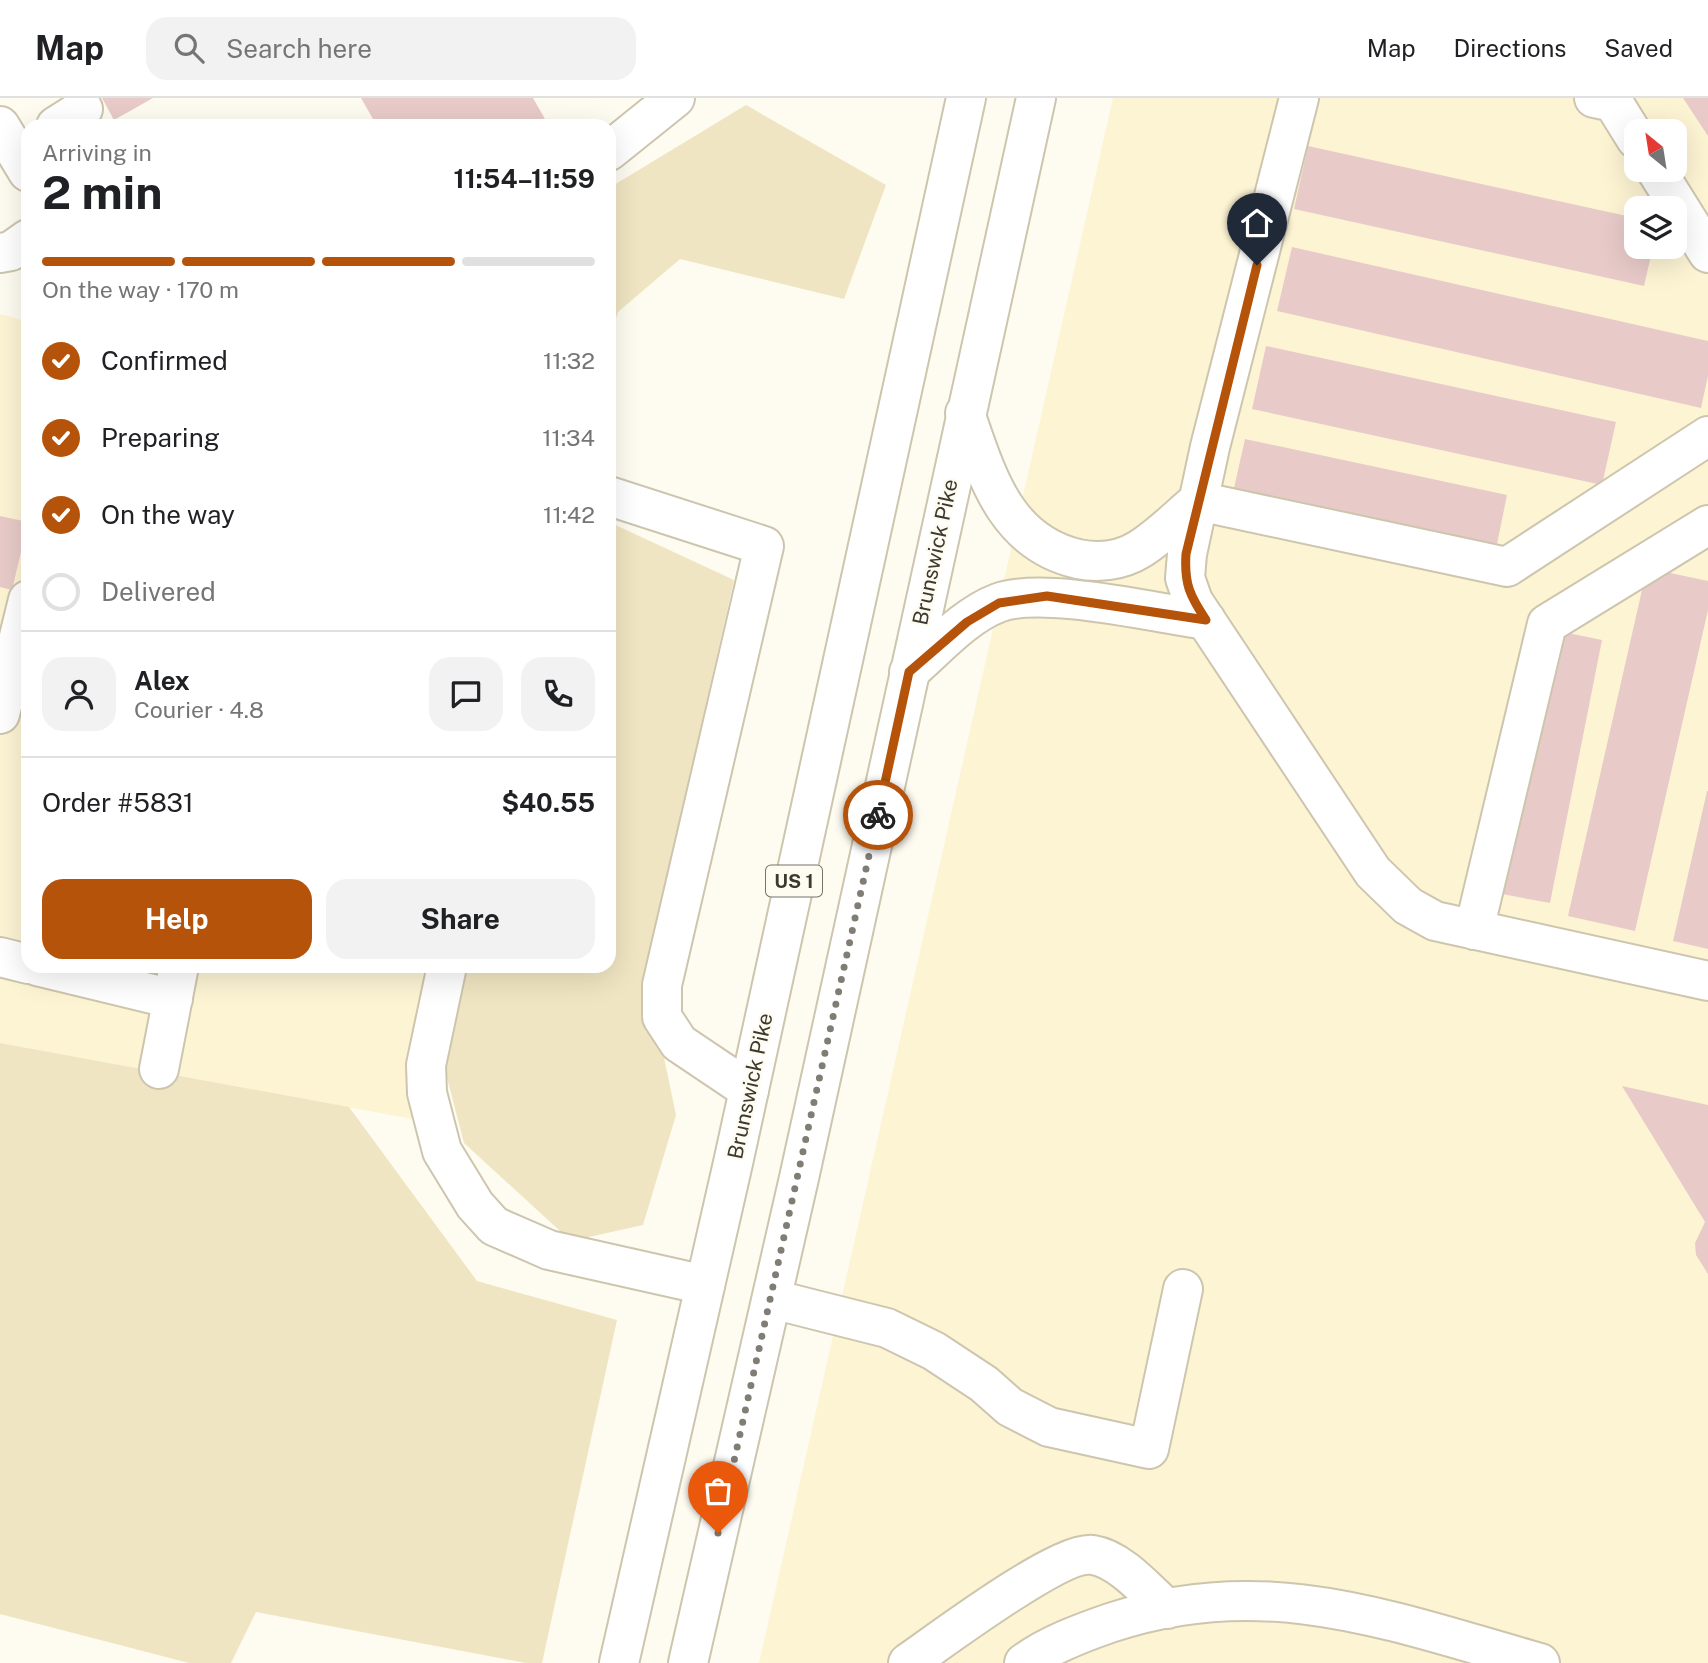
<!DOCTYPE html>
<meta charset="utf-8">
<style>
body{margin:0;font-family:"Public Sans",sans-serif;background:#f2f2f2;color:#202124;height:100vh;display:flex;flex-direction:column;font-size:26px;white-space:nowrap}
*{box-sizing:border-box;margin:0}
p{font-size:23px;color:#757577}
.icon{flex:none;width:38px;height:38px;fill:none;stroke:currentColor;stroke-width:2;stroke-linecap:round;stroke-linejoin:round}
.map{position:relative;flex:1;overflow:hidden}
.side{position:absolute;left:21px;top:21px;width:595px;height:854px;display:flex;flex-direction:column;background:#fff;border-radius:21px;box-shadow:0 7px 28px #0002}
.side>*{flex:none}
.needle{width:46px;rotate:330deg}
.buttons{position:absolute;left:1624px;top:21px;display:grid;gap:14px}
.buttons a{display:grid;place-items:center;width:63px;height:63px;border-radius:14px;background:#fff;box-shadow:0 7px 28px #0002;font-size:35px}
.pin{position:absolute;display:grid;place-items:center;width:60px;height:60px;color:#fff;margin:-72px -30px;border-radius:50% 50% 50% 0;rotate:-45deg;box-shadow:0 0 7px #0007}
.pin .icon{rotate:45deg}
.courier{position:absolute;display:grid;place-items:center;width:70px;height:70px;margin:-35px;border:5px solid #b45309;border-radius:50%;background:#fff;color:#222;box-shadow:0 2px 9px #0007}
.headline em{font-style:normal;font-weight:700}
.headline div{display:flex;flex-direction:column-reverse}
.headline{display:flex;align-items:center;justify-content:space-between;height:119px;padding:0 21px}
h1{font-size:46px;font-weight:700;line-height:52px}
.bar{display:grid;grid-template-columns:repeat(4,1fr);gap:10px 7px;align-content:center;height:84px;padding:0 21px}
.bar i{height:9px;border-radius:5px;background:#e0e0e0}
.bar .current{background:#b45309}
.bar p{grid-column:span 4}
.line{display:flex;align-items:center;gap:18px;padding:0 21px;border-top:2px solid #e0e0e0}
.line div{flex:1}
.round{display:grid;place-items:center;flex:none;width:74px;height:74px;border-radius:21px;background:#f2f2f2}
ol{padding:0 21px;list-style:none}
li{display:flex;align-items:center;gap:21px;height:77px}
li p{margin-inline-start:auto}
li .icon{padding:7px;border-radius:50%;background:#b45309;color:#fff;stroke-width:4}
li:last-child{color:#757577}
li i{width:38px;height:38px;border:4px solid #e0e0e0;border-radius:50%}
.action{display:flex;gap:14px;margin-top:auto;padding:14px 21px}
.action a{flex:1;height:80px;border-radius:21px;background:#b45309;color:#fff;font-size:28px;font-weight:700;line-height:80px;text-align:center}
.action a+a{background:#f2f2f2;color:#202124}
header{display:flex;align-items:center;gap:42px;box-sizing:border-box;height:98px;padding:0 35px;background:#fff;border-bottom:2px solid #e0e0e0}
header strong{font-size:33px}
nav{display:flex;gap:38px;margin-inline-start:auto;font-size:24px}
.search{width:490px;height:63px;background:#f2f2f2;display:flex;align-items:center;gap:18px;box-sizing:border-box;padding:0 24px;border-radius:21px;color:#757577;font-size:26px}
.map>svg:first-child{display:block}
.built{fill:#fdf4d4;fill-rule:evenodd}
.green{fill:#f0e5c2}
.building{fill:#e8cbc9}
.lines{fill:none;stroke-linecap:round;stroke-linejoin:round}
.minor-casing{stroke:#cdc5ae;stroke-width:42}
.highway-casing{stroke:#cdc5ae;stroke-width:42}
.minor{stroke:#fff;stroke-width:38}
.highway{stroke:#fff;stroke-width:38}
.done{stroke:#807d74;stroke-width:7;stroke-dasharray:0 12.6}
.route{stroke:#b45309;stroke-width:9}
.labels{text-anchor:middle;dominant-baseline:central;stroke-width:5;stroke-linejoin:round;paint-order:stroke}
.shield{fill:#fefbf1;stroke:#76736a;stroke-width:2}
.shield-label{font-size:19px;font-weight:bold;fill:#3c3930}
.street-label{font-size:21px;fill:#3c3930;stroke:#fefbf1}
</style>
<header>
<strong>Map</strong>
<div class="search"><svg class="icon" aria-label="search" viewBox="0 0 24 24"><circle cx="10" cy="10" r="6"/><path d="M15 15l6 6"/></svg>Search here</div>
<nav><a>Map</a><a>Directions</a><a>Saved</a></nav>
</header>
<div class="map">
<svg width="1708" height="1565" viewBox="0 0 1708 1565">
<rect width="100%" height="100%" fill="#fefbf1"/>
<path class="built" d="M1113,0H1708V1565H759ZM1636,33H1675V72H1636ZM1636,110H1675V149H1636Z
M0,216L28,224V868H447L434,1025L0,945Z"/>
<path class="green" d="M746,7L886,87L844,201L680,161L618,214L609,244V90Z
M609,424L734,482L642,888L663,955L676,1017L643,1127L571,1143L464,1045L445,972L468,868H609Z
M0,945L349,1009L477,1183L617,1222L542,1565H526L256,1514L231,1565H189L0,1516Z"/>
<path class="building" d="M102,0H153L114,22Z
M361,0H533L549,28H377Z
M1683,0H1708V38Z
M1308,48L1636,120V149H1653L1644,188L1294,111Z
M1292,149L1708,243V278L1701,310L1277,213Z
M1266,248L1616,324L1602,387L1252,311Z
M1245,341L1507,397L1495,456L1232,399Z
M0,418L28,424L12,492L0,489Z
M1647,470L1708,483V512L1635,833L1568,818Z
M1544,530L1602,542L1550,805L1491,794Z
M1707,693H1708V851L1673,843Z
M1622,988L1708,1007V1176L1696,1157L1695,1145L1705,1124Z"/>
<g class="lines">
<g class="minor-casing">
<path id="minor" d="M1299,0L1210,349L1187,456L1185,480L1193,503L1373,774L1408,808L1435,823L1708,883
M1594,0L1613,4L1636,41
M0,28L28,74
M56,28L83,11
M609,53L675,0
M1656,72L1708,155
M0,155L11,153L28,141
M965,315C987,378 1005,444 1078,461C1098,465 1121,463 1140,451C1161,438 1179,419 1198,403L1507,469L1708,338
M609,398L764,448L662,887V919L679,945L749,992
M909,574C936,551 964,518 998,505C1042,488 1155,515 1206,522
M0,616L28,502
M1474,832L1547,526L1708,427
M0,859L28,866
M37,868L173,901
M447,868L426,967L427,995L442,1053L475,1107L494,1128L549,1152L705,1187
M159,971L179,868
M772,1201L887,1230L934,1253L984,1286L1010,1309L1049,1329L1149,1351L1183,1191
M908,1565C940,1543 1060,1452 1093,1457C1120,1461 1147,1493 1167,1511
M1024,1565C1049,1547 1081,1535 1110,1525C1265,1473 1391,1523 1540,1565"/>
</g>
<g class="highway-casing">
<path id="highway" d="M619,1565L733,1065L966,0
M688,1565L799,1080L1036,0"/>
</g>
<use href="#minor" class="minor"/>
<use href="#highway" class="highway"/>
</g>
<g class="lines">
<path class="done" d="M718,1435L878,717"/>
<path class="route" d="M878,717L909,574L967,524L999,505L1047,498L1206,522C1190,498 1184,486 1186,456L1257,167"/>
</g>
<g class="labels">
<rect class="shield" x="766" y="767.5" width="56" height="31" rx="5"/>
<g class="shield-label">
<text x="794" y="783">US 1</text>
</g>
<g class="street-label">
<text transform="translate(935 454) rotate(-78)">Brunswick Pike</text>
<text transform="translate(750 988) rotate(-78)">Brunswick Pike</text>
</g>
</g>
</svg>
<div class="buttons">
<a><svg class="needle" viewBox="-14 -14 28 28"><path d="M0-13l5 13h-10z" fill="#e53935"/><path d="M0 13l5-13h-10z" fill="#757577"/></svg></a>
<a><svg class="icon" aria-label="layers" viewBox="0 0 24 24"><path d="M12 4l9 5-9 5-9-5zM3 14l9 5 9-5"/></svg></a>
</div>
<div class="pin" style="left:718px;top:1435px;background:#ea580c"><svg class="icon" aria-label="bag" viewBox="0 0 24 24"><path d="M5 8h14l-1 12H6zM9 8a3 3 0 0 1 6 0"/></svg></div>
<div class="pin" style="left:1257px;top:167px;background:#1f2937"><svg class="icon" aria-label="home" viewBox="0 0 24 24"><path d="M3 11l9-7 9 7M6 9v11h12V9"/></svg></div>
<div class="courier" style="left:878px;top:717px"><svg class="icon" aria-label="bike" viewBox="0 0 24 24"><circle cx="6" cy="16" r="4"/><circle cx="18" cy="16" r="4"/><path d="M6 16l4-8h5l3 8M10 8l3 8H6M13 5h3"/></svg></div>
<section class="side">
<div class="headline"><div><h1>2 min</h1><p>Arriving in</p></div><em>11:54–11:59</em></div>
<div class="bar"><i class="current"></i><i class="current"></i><i class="current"></i><i></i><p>On the way · 170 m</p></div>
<ol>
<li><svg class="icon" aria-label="check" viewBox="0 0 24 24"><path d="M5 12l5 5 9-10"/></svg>Confirmed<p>11:32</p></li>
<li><svg class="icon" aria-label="check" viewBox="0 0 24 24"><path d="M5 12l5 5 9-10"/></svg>Preparing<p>11:34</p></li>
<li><svg class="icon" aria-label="check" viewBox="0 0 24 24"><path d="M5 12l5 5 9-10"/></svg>On the way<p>11:42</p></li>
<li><i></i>Delivered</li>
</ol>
<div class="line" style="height:126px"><a class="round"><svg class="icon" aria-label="person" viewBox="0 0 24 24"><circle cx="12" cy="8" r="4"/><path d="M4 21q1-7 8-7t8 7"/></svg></a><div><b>Alex</b><p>Courier · 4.8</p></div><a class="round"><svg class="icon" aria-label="chat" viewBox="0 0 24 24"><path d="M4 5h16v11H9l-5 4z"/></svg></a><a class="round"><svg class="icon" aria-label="phone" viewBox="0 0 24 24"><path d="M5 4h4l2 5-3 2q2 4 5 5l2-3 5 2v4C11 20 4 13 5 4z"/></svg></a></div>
<div class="line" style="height:91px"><div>Order #5831</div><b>$40.55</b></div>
<div class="action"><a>Help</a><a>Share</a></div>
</section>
</div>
